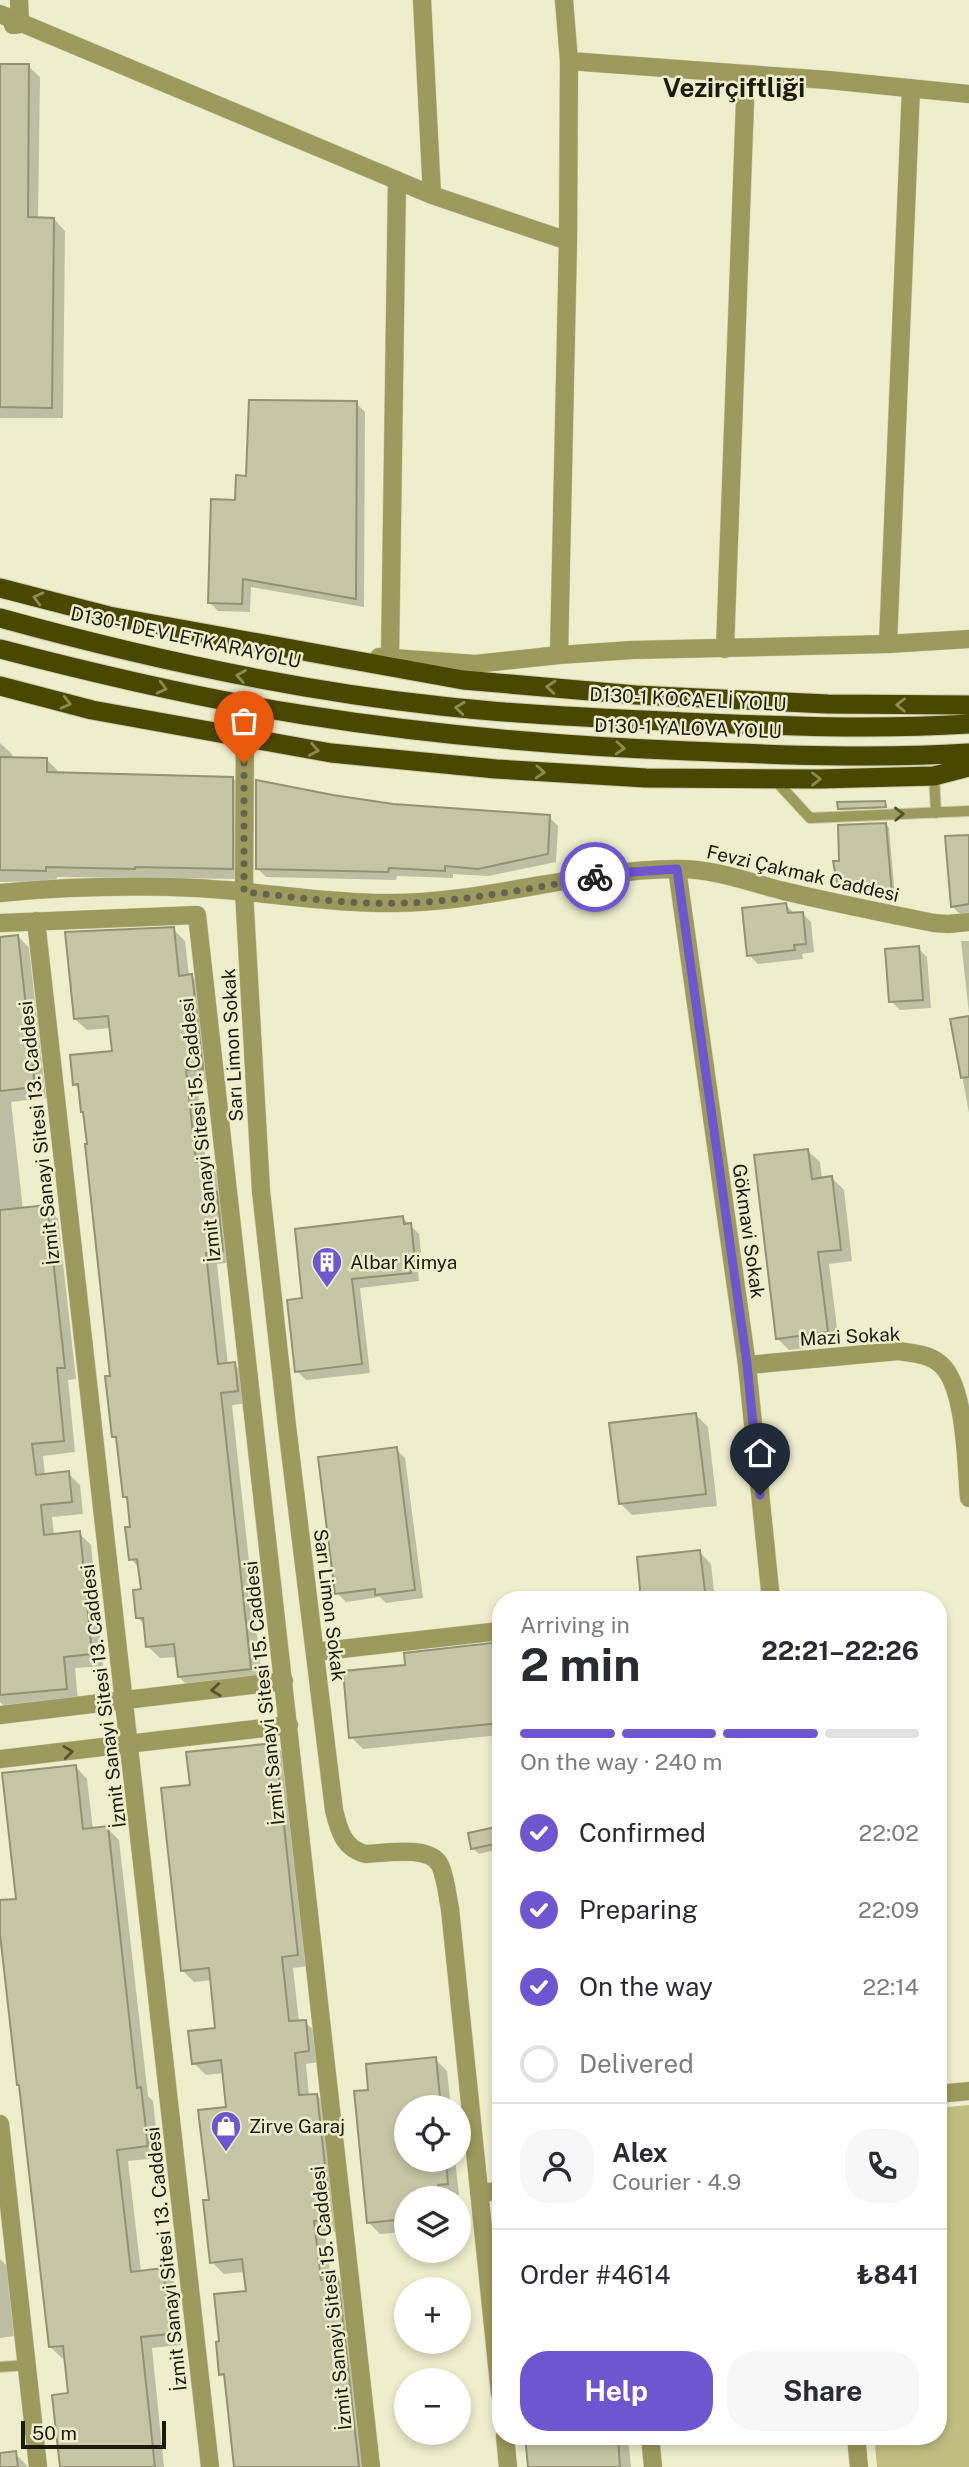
<!DOCTYPE html>
<meta charset="utf-8">
<style>
body{margin:0;font-family:"Public Sans",sans-serif;background:#f7f7f7;color:#2b2b33;height:100vh;display:flex;flex-direction:column;font-size:26px;white-space:nowrap}
*{box-sizing:border-box;margin:0}
p{font-size:23px;color:#7c7c81}
.icon{flex:none;width:38px;height:38px;fill:none;stroke:currentColor;stroke-width:2;stroke-linecap:round;stroke-linejoin:round}
.map{position:relative;flex:1;overflow:hidden}
.sheet{position:absolute;left:492px;top:1591px;width:455px;height:854px;display:flex;flex-direction:column;background:#fff;border-radius:28px;box-shadow:0 4px 10px #0003}
.sheet>*{flex:none}
.fabs{position:absolute;left:394px;top:2095px;display:grid;gap:14px}
.fabs a{display:grid;place-items:center;width:77px;height:77px;border-radius:50%;background:#fff;box-shadow:0 4px 10px #0003;font-size:35px}
.scale{position:absolute;left:21px;bottom:18px;width:145px;box-sizing:border-box;padding-left:7px;border:4px solid #1b1a0e;border-top:0;font-size:19px;line-height:24px;white-space:nowrap;color:#1b1a0e;-webkit-text-stroke:5px #eeeecd;paint-order:stroke}
.pin{position:absolute;display:grid;place-items:center;width:60px;height:60px;color:#fff;margin:-72px -30px;border-radius:50% 50% 50% 0;rotate:-45deg;box-shadow:0 0 7px #0007}
.pin .icon{rotate:45deg}
.courier{position:absolute;display:grid;place-items:center;width:70px;height:70px;margin:-35px;border:5px solid #6d56d0;border-radius:50%;background:#fff;color:#222;box-shadow:0 2px 9px #0007}
.head em{font-style:normal;font-weight:700}
.head div{display:flex;flex-direction:column-reverse}
.head{display:flex;align-items:center;justify-content:space-between;height:119px;padding:0 28px}
h1{font-size:46px;font-weight:700;line-height:52px}
.bar{display:grid;grid-template-columns:repeat(4,1fr);gap:10px 7px;align-content:center;height:84px;padding:0 28px}
.bar i{height:9px;border-radius:5px;background:#e1e1e2}
.bar .on{background:#6d56d0}
.bar p{grid-column:span 4}
.line{display:flex;align-items:center;gap:18px;padding:0 28px;border-top:2px solid #e1e1e2}
.line div{flex:1}
.round{display:grid;place-items:center;flex:none;width:74px;height:74px;border-radius:28px;background:#f7f7f7}
ol{padding:0 28px;list-style:none}
li{display:flex;align-items:center;gap:21px;height:77px}
li p{margin-inline-start:auto}
li .icon{padding:7px;border-radius:50%;background:#6d56d0;color:#fff;stroke-width:4}
li:last-child{color:#7c7c81}
li i{width:38px;height:38px;border:4px solid #e1e1e2;border-radius:50%}
.primary-button{display:flex;gap:14px;margin-top:auto;padding:14px 28px}
.primary-button a{flex:1;height:80px;border-radius:28px;background:#6d56d0;color:#fff;font-size:28px;font-weight:700;line-height:80px;text-align:center}
.primary-button a+a{background:#f7f7f7;color:#2b2b33}
.map>svg:first-child{display:block}
.green{fill:#c0bf81}
.shadow{fill:#0003}
.building{fill:#c6c6a6;stroke:#939374;stroke-width:2}
.lines{fill:none;stroke-linecap:round;stroke-linejoin:round}
.service-casing{stroke:#ccccae;stroke-width:12}
.minor-casing{stroke:#ccccae;stroke-width:19}
.tertiary-casing{stroke:#ccccae;stroke-width:19}
.trunk-casing{stroke:#ccccae;stroke-width:21}
.service{stroke:#9c9a5c;stroke-width:10}
.minor{stroke:#9c9a5c;stroke-width:18}
.tertiary{stroke:#9c9a5c;stroke-width:18}
.trunk{stroke:#4a4800;stroke-width:19}
.oneway{stroke:#8c8a52}
.oneway2{stroke:#555431}
.done{stroke:#656451;stroke-width:7;stroke-dasharray:0 12.6}
.route{stroke:#6d56d0;stroke-width:9}
.labels{text-anchor:middle;dominant-baseline:central;stroke-width:5;stroke-linejoin:round;paint-order:stroke}
.street-label{font-size:19px;fill:#1b1a0e;stroke:#eeeecd}
.poi-label{font-size:19px;fill:#1b1a0e;stroke:#eeeecd;text-anchor:start}
.district-label{font-size:26px;font-weight:bold;fill:#1b1a0e;stroke:#eeeecd}
</style>
<div class="map">
<svg width="969" height="2467" viewBox="0 0 969 2467">
<rect width="100%" height="100%" fill="#eeeecd"/>
<path class="green" d="M969,2105V2467H877L874,2436H938V2108Z"/>
<path class="shadow" d="M0,66H28L40,77L38,219H54L65,231L63,418H0Z
M356,403L365,412L364,607L251,587L250,612L218,611L209,602L237,502L248,477Z
M0,743L12,754V759H46L57,770V774L233,778L243,789V879L57,877L56,881L0,882Z
M333,797L392,805L549,817L558,826L556,862L488,876L453,874V878L397,876L396,880L266,877L257,868Z
M885,802L887,808L842,810L839,808Z
M886,824L889,828L895,897L843,886L839,882L841,863Z
M969,836V917L964,918L952,906Z
M786,905L795,914L802,913L811,922L814,952L802,954L803,959L758,964L749,955Z
M173,929L185,941L189,976H192L203,988L214,1080L197,1082L206,1163L217,1174L219,1197L228,1205L234,1262L217,1264L228,1365L234,1364L246,1376L249,1403L232,1405L262,1681L191,1689L179,1677L177,1657L160,1658L148,1647L145,1625L138,1618L143,1591L140,1569L131,1559L132,1528L129,1502L124,1497L118,1441L113,1437L112,1377L89,1145L80,1090L74,1084L113,1052L111,1028L87,1030L75,1019Z
M18,936L29,948L46,1098L11,1102L23,1210L46,1207L58,1219L76,1379L68,1380L75,1452L43,1456L45,1475L68,1473L80,1485L83,1514L52,1517L54,1536L79,1533L91,1545L103,1666L75,1668L78,1700L5,1707L0,1702V938Z
M961,941H969V1014Z
M918,948L927,957L931,1008L900,1010L891,1001Z
M969,1018V1113L952,1021Z
M808,1151L820,1162L822,1179L832,1178L844,1190L852,1261L829,1264L839,1344L789,1350L777,1338Z
M403,1218L419,1234L423,1270H418L419,1281L360,1288L370,1373L306,1380L297,1371L304,1300Z
M696,1415L708,1427L717,1506L632,1515L620,1503Z
M396,1449L405,1458L423,1598L386,1603L380,1597L346,1602L337,1593Z
M700,1552L711,1564L715,1600H643Z
M500,1644V1735L363,1749L351,1737L407,1666L406,1655Z
M274,1744L286,1756L309,1966L293,1968L299,2022H305L317,2033L320,2062L306,2064L309,2096L317,2095L328,2107L342,2231L325,2233L331,2281L338,2280L350,2292L369,2467H236L227,2380L221,2374V2343L248,2292L245,2272L224,2274L212,2262L210,2201L228,2108L224,2073L206,2075L194,2063L217,2029L212,1980L194,1982L182,1970L192,1787Z
M76,1767L87,1779L93,1830L107,1828L119,1840L148,2096L153,2101L159,2158L128,2161L141,2272L162,2270L174,2282L181,2345L152,2348L164,2467H62L70,2394L66,2358H62L50,2347L0,1902L18,1900Z
M500,1828V1849L479,1854L473,1849L470,1835Z
M435,2059L447,2071L451,2107H406V2160H455L459,2195L449,2196V2198H406V2232L380,2234L368,2222L370,2091Z
M0,2259L7,2266L14,2336L0,2338Z
M526,2436H628L631,2467H530Z
M15,2453L28,2467H0V2455Z"/>
<path class="building" d="M0,64H29L28,217L54,218L52,408L0,407Z
M249,400L357,401L356,599L243,579L242,604L208,603L211,499L235,500L236,475L246,476Z
M0,757L47,758V772L233,777V869L135,867V869L46,867V871L0,870Z
M256,780L333,795L393,804L550,815L548,854L478,869L445,866V871L389,868L388,872L256,869Z
M885,801L886,807L838,809L837,802Z
M886,823L892,894L837,883L833,861H839L838,825Z
M969,835V904L951,907L945,836Z
M786,903L788,913L803,912L806,944L794,945L795,950L747,956L742,908Z
M174,927L179,976L192,974L203,1069L186,1070L196,1162L205,1161L209,1192H217L223,1251L206,1253L218,1364L235,1362L238,1391L221,1393L251,1669L178,1677L174,1644L146,1647L143,1618H136L133,1590L141,1589L137,1559L129,1560L125,1527H130L127,1497H123L116,1437H112L105,1376H110L85,1144H87L83,1112H81L78,1084L73,1085L70,1055L112,1051L108,1016L74,1019L65,932Z
M18,935L35,1087L0,1091V937Z
M919,946L923,1000L889,1002L885,949Z
M969,1016V1077L961,1078L950,1019Z
M808,1149L812,1179L832,1176L841,1250L818,1252L828,1332L776,1339L754,1155Z
M47,1205L65,1368H57L64,1441L32,1444L36,1475L69,1471L72,1502L41,1505L44,1535L80,1531L92,1654L64,1657L67,1689L0,1695V1210Z
M403,1216L404,1224L411,1223L415,1261L410,1262L411,1273L352,1279L362,1364L295,1372L287,1300L302,1298L295,1229Z
M696,1413L706,1494L619,1504L609,1423Z
M397,1447L415,1590L375,1595V1589L335,1594L318,1457Z
M700,1550L706,1600H641L637,1557Z
M500,1642V1723L349,1738L343,1671L405,1665L404,1653Z
M275,1743L298,1955L282,1957L289,2021L306,2020L309,2051L295,2053L299,2095L317,2094L331,2219L314,2221L321,2280L338,2278L359,2467H234L224,2374L219,2375L216,2342L219,2341L214,2294L246,2291L242,2259L210,2263L203,2200H209L198,2110L226,2107L221,2060L192,2064L188,2031L215,2028L209,1968L181,1971L161,1788L190,1785L186,1752Z
M76,1765L83,1829L108,1826L137,2088L141,2087L148,2146L117,2150L131,2272L163,2268L170,2334L141,2337L155,2467H60L52,2395L68,2393L63,2346L49,2347L19,2085H17L0,1934V1900L16,1899L2,1773Z
M500,1826V1843L471,1849L468,1833Z
M436,2057L441,2107H406V2160H446L448,2184L438,2185L439,2198H406V2219L367,2223L354,2091L368,2090L366,2064Z
M525,2436H618L620,2467H528Z
M16,2451L18,2467H0V2453Z"/>
<g class="lines">
<g class="service-casing">
<path id="service" d="M934,776L936,813
M775,780L810,818L969,811
M0,2367L27,2365"/>
</g>
<g class="minor-casing">
<path id="minor" d="M422,0L432,195
M0,14L432,195L568,241
M13,25L20,24L19,0
M569,61L828,80L969,94
M888,644L911,88
M725,649L746,74
M559,655L568,241L569,61L564,0
M379,657L475,664L559,655L632,650L888,644L969,639
M390,658L397,180
M245,737L244,892L261,1191L287,1426L334,1810C339,1831 344,1849 366,1854C386,1853 430,1845 440,1865C446,1878 447,1895 450,1909L500,2394
M677,869L747,1365L771,1600
M36,921L210,2467
M0,923L197,915L371,2467
M747,1365L898,1351C912,1353 928,1354 939,1363C966,1383 966,1465 969,1498
M315,1652L500,1631
M0,1715L284,1681
M0,1759L289,1725
M938,2094L969,2091
M0,2124L38,2467
M479,2193L500,2191
M505,2436L508,2467
M650,2436L653,2467
M856,2436L859,2467"/>
</g>
<g class="tertiary-casing">
<path id="tertiary" d="M0,893C65,887 131,885 196,888C260,891 322,903 386,903C484,904 578,870 675,869C713,868 748,882 784,891C834,903 884,913 934,923L948,924L969,922"/>
</g>
<g class="trunk-casing">
<path id="trunk" d="M0,588L109,616L463,680L636,695L828,704L969,705
M0,618C145,658 291,690 441,706C521,715 602,718 683,722C779,726 874,730 969,724
M0,649C100,675 202,699 305,715C432,735 560,746 689,751C782,755 876,759 969,753
M0,686L92,710L331,753L496,769L646,778L819,779L934,776L969,767"/>
</g>
<use href="#service" class="service"/>
<use href="#minor" class="minor"/>
<use href="#tertiary" class="tertiary"/>
<use href="#trunk" class="trunk"/>
</g>
<defs><path id="oneway-chevron" d="M-2-3.5L2.5 0L-2 3.5" fill="none" stroke-width="1.6" stroke-linecap="round" stroke-linejoin="round" transform="scale(1.75)"/></defs>
<g class="oneway">
<use href="#oneway-chevron" transform="translate(38 598) rotate(-166)"/>
<use href="#oneway-chevron" transform="translate(241 676) rotate(-170)"/>
<use href="#oneway-chevron" transform="translate(551 687) rotate(-175)"/>
<use href="#oneway-chevron" transform="translate(162 688) rotate(14)"/>
<use href="#oneway-chevron" transform="translate(66 703) rotate(14)"/>
<use href="#oneway-chevron" transform="translate(901 705) rotate(-179)"/>
<use href="#oneway-chevron" transform="translate(460 708) rotate(-174)"/>
<use href="#oneway-chevron" transform="translate(620 748) rotate(3)"/>
<use href="#oneway-chevron" transform="translate(314 750) rotate(11)"/>
<use href="#oneway-chevron" transform="translate(540 772) rotate(3)"/>
<use href="#oneway-chevron" transform="translate(816 779) rotate(-1)"/>
</g>
<g class="oneway2">
<use href="#oneway-chevron" transform="translate(899 814) rotate(-2)"/>
<use href="#oneway-chevron" transform="translate(216 1690) rotate(173)"/>
<use href="#oneway-chevron" transform="translate(68 1752) rotate(-7)"/>
</g>
<g class="lines">
<path class="done" d="M244,763V892C297,897 350,905 404,903C468,901 532,888 595,877"/>
<path class="route" d="M595,877L631,872L677,869L747,1364L760,1495"/>
</g>
<defs>
<g id="building-pin" transform="scale(1.575)"><path d="M0 17L-7.5 6A9.5 9.5 0 1 1 7.5 6Z" fill="#6d56d0" stroke="#eeeecd"/><path d="M-4-6H4V6H1V3H-1V6H-4ZM-2.5-4.3h1.7v1.8h-1.7ZM.8-4.3h1.7v1.8H.8ZM-2.5-1h1.7V.8h-1.7ZM.8-1h1.7V.8H.8Z" fill="#fff"/></g>
<g id="shop-pin" transform="scale(1.575)"><path d="M0 17L-7.5 6A9.5 9.5 0 1 1 7.5 6Z" fill="#6d56d0" stroke="#eeeecd"/><path d="M-5-2.5h2.3a2.7 3.5 0 0 1 5.4 0H5L5.5 6h-11ZM-1.5-2.5h3a1.5 2.3 0 0 0-3 0Z" fill="#fff"/></g>
</defs>
<g fill-rule="evenodd">
<use href="#building-pin" x="327" y="1262"/>
<use href="#shop-pin" x="226" y="2126"/>
</g>
<g class="labels">
<g class="street-label">
<text transform="translate(186 637) rotate(12)">D130-1 DEVLETKARAYOLU</text>
<text transform="translate(688 699) rotate(3)">D130-1 KOCAELİ YOLU</text>
<text transform="translate(688 728) rotate(2)">D130-1 YALOVA YOLU</text>
<text transform="translate(803 873) rotate(13)">Fevzi Çakmak Caddesi</text>
<text transform="translate(232 1045) rotate(-93)">Sarı Limon Sokak</text>
<text transform="translate(200 1130) rotate(-96)">İzmit Sanayi Sitesi 15. Caddesi</text>
<text transform="translate(39 1133) rotate(-96)">İzmit Sanayi Sitesi 13. Caddesi</text>
<text transform="translate(749 1231) rotate(82)">Gökmavi Sokak</text>
<text transform="translate(850 1336) rotate(-3)">Mazi Sokak</text>
<text transform="translate(330 1605) rotate(83)">Sarı Limon Sokak</text>
<text transform="translate(264 1693) rotate(-96)">İzmit Sanayi Sitesi 15. Caddesi</text>
<text transform="translate(103 1696) rotate(-97)">İzmit Sanayi Sitesi 13. Caddesi</text>
<text transform="translate(166 2259) rotate(-96)">İzmit Sanayi Sitesi 13. Caddesi</text>
<text transform="translate(331 2298) rotate(-96)">İzmit Sanayi Sitesi 15. Caddesi</text>
</g>
<g class="poi-label">
<text x="350" y="1262">Albar Kimya</text>
<text x="249" y="2126">Zirve Garaj</text>
</g>
<g class="district-label">
<text x="734" y="87">Vezirçiftliği</text>
</g>
</g>
</svg>
<div class="fabs">
<a><svg class="icon" aria-label="locate" viewBox="0 0 24 24"><circle cx="12" cy="12" r="6"/><path d="M12 2v4M12 18v4M2 12h4M18 12h4"/></svg></a>
<a><svg class="icon" aria-label="layers" viewBox="0 0 24 24"><path d="M12 4l9 5-9 5-9-5zM3 14l9 5 9-5"/></svg></a>
<a>+</a>
<a>−</a>
</div>
<div class="scale">50 m</div>
<div class="pin" style="left:244px;top:763px;background:#ea580c"><svg class="icon" aria-label="bag" viewBox="0 0 24 24"><path d="M5 8h14l-1 12H6zM9 8a3 3 0 0 1 6 0"/></svg></div>
<div class="pin" style="left:760px;top:1495px;background:#1f2937"><svg class="icon" aria-label="home" viewBox="0 0 24 24"><path d="M3 11l9-7 9 7M6 9v11h12V9"/></svg></div>
<div class="courier" style="left:595px;top:877px"><svg class="icon" aria-label="bike" viewBox="0 0 24 24"><circle cx="6" cy="16" r="4"/><circle cx="18" cy="16" r="4"/><path d="M6 16l4-8h5l3 8M10 8l3 8H6M13 5h3"/></svg></div>
<section class="sheet">
<div class="head"><div><h1>2 min</h1><p>Arriving in</p></div><em>22:21–22:26</em></div>
<div class="bar"><i class="on"></i><i class="on"></i><i class="on"></i><i></i><p>On the way · 240 m</p></div>
<ol>
<li><svg class="icon" aria-label="check" viewBox="0 0 24 24"><path d="M5 12l5 5 9-10"/></svg>Confirmed<p>22:02</p></li>
<li><svg class="icon" aria-label="check" viewBox="0 0 24 24"><path d="M5 12l5 5 9-10"/></svg>Preparing<p>22:09</p></li>
<li><svg class="icon" aria-label="check" viewBox="0 0 24 24"><path d="M5 12l5 5 9-10"/></svg>On the way<p>22:14</p></li>
<li><i></i>Delivered</li>
</ol>
<div class="line" style="height:126px"><a class="round"><svg class="icon" aria-label="person" viewBox="0 0 24 24"><circle cx="12" cy="8" r="4"/><path d="M4 21q1-7 8-7t8 7"/></svg></a><div><b>Alex</b><p>Courier · 4.9</p></div><a class="round"><svg class="icon" aria-label="phone" viewBox="0 0 24 24"><path d="M5 4h4l2 5-3 2q2 4 5 5l2-3 5 2v4C11 20 4 13 5 4z"/></svg></a></div>
<div class="line" style="height:91px"><div>Order #4614</div><b>₺841</b></div>
<div class="primary-button"><a>Help</a><a>Share</a></div>
</section>
</div>
